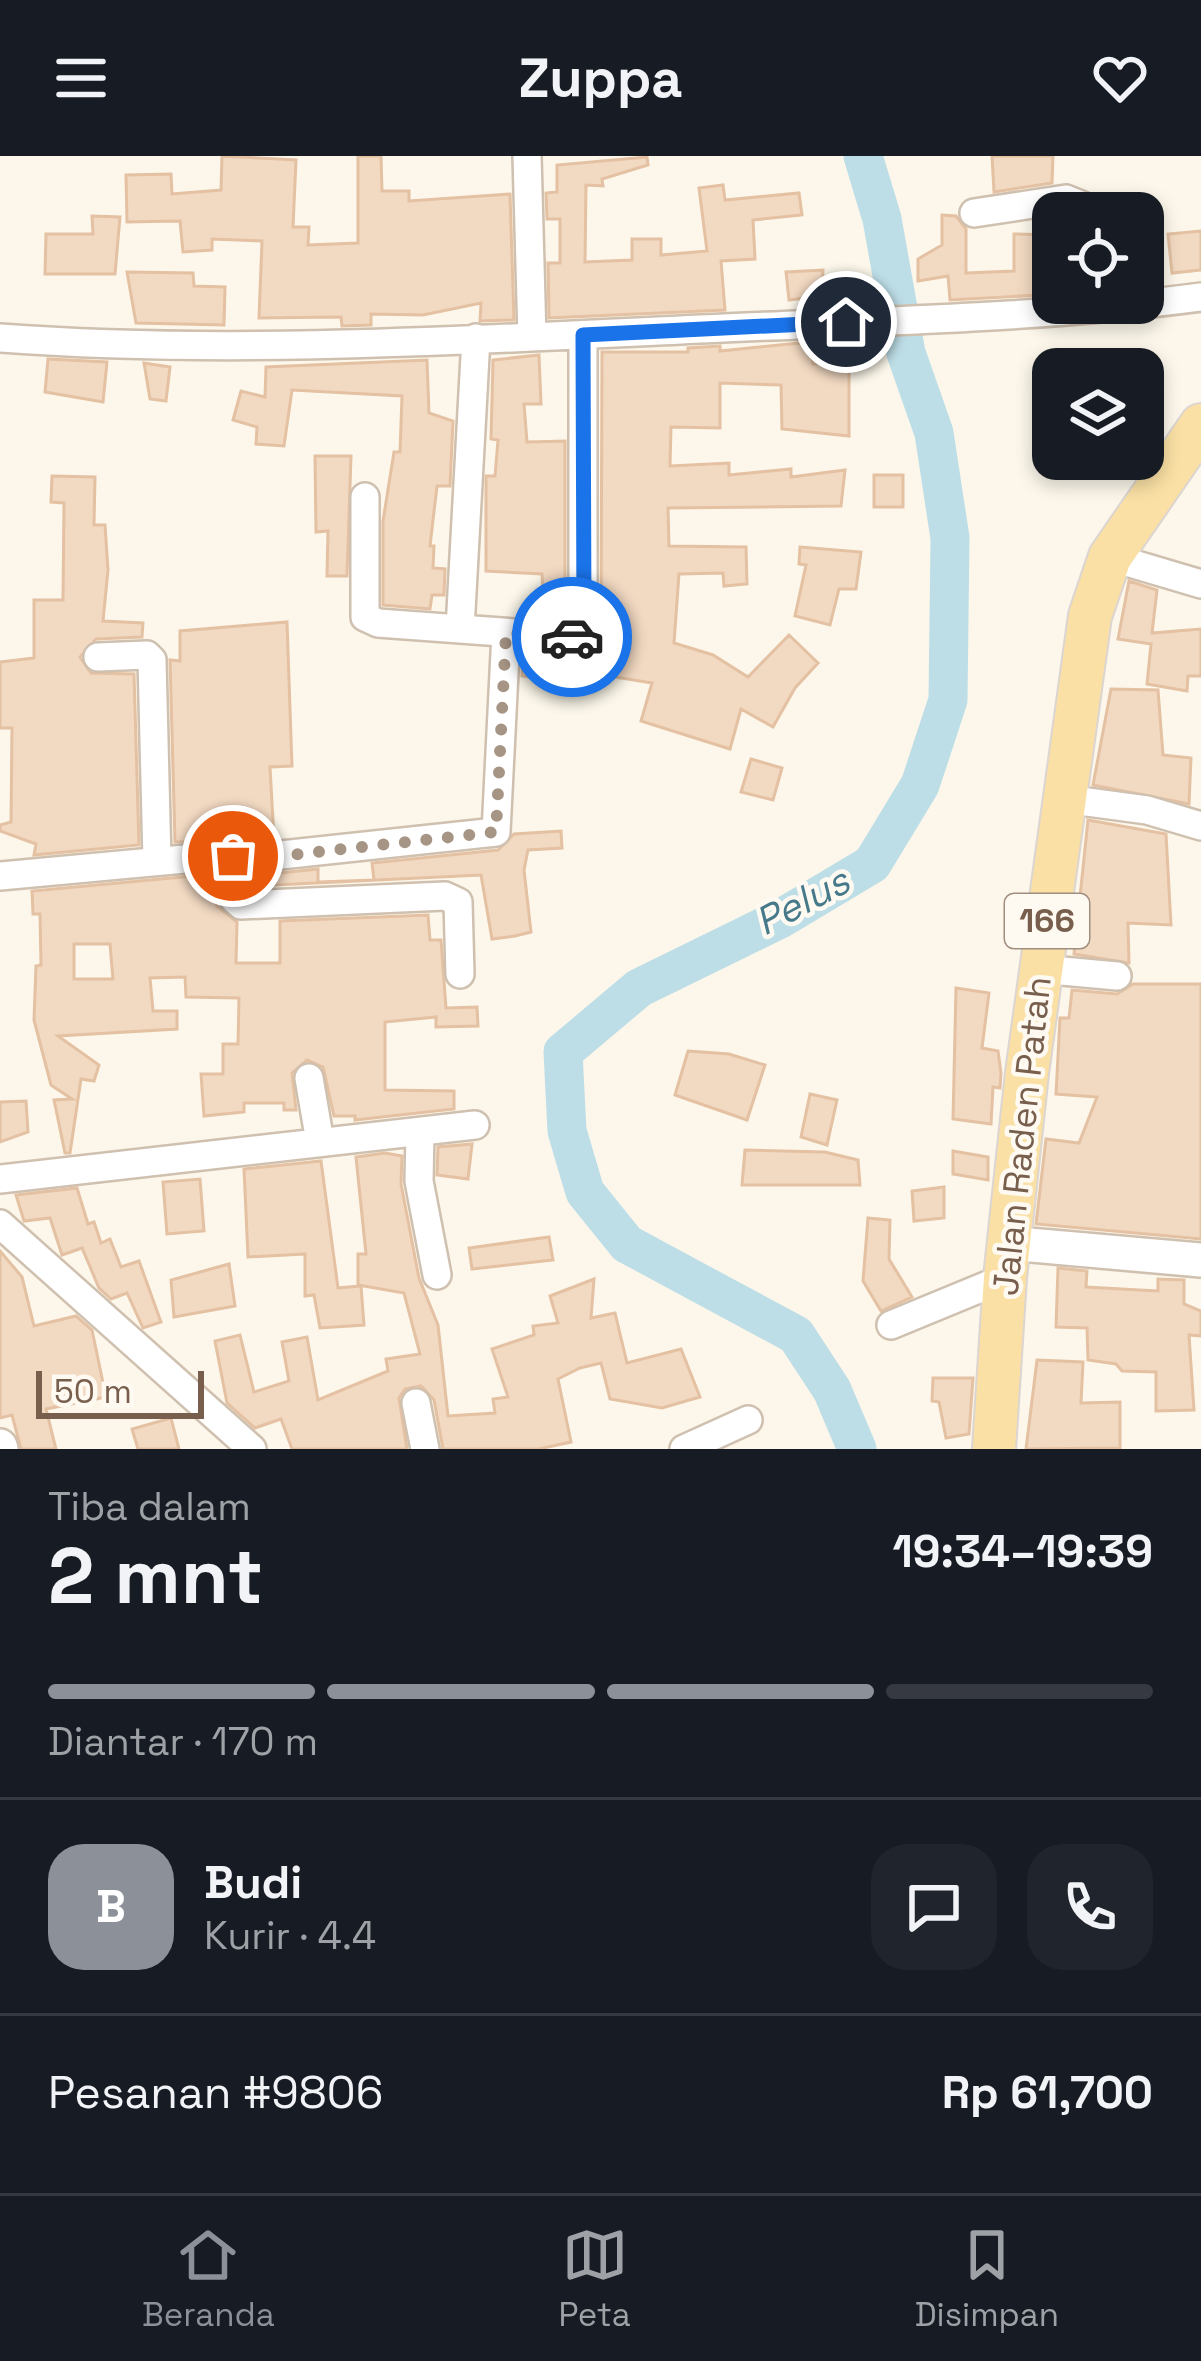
<!DOCTYPE html>
<html lang="id">
<meta charset="utf-8">
<style>
body{margin:0;font-family:"Space Grotesk",sans-serif;background:#20242c;color:#f1f3f6;height:100vh;display:flex;flex-direction:column;font-size:45px;white-space:nowrap}
*{box-sizing:border-box;margin:0}
p{font-size:39px;color:#9ea1a6}
.icon{flex:none;width:66px;height:66px;fill:none;stroke:currentColor;stroke-width:2;stroke-linecap:round;stroke-linejoin:round}
.map{position:relative;height:1293px;overflow:hidden}
.panel{display:flex;flex-direction:column;background:#171b24;flex:1}
.panel>*{flex:none}
.controls{position:absolute;left:1032px;top:36px;display:grid;gap:24px}
.controls a{display:grid;place-items:center;width:132px;height:132px;border-radius:24px;background:#171b24;box-shadow:0 6px 18px #0003;font-size:60px}
.scale{position:absolute;left:36px;bottom:30px;width:168px;box-sizing:border-box;padding-left:12px;border:6px solid #785f4d;border-top:0;font-size:33px;line-height:42px;white-space:nowrap;color:#785f4d;-webkit-text-stroke:9px #fffaf1;paint-order:stroke}
.pin{position:absolute;display:grid;place-items:center;width:102px;height:102px;color:#fff;margin:-51px;border:6px solid #fff;border-radius:50%;box-shadow:0 3px 12px #0007}
.courier{position:absolute;display:grid;place-items:center;width:120px;height:120px;margin:-60px;border:9px solid #1a73e8;border-radius:50%;background:#fff;color:#222;box-shadow:0 3px 15px #0007}
.overview em{font-style:normal;font-weight:700}
.overview div{display:flex;flex-direction:column-reverse}
.overview{display:flex;align-items:center;justify-content:space-between;height:204px;padding:0 48px}
h1{font-size:78px;font-weight:700;line-height:90px}
.bar{display:grid;grid-template-columns:repeat(4,1fr);gap:18px 12px;align-content:center;height:144px;padding:0 48px}
.bar i{height:15px;border-radius:9px;background:#363941}
.bar .active{background:#8c9099}
.bar p{grid-column:span 4}
.line{display:flex;align-items:center;gap:30px;padding:0 48px;border-top:3px solid #363941}
.line div{flex:1}
.round{display:grid;place-items:center;flex:none;width:126px;height:126px;border-radius:36px;background:#20242c}
header{display:flex;justify-content:space-between;align-items:center;height:156px;padding:0 48px;background:#171b24;font-size:54px;font-weight:700}
.tabs{display:flex;justify-content:space-around;align-items:center;height:168px;border-top:3px solid #363941;background:#171b24;font-size:33px;color:#9ea1a6}
.tabs a{display:grid;justify-items:center;gap:6px}
.tabs .active{color:#8c9099}
.map>svg:first-child{display:block}
.lines{fill:none;stroke-linecap:round;stroke-linejoin:round}
.river{stroke:#bedee7;stroke-width:39}
.building{fill:#f2d9c2;stroke:#e4c1a2;stroke-width:3;fill-rule:evenodd}
.minor-casing{stroke:#cfc0af;stroke-width:32}
.tertiary-casing{stroke:#cfc0af;stroke-width:38}
.primary-casing{stroke:#dcd5d1;stroke-width:46}
.minor{stroke:#fff;stroke-width:27}
.tertiary{stroke:#fff;stroke-width:33}
.primary{stroke:#fae0a4;stroke-width:42}
.done{stroke:#a69484;stroke-width:12;stroke-dasharray:0 21.6}
.route{stroke:#1a73e8;stroke-width:15}
.labels{text-anchor:middle;dominant-baseline:central;stroke-width:9;stroke-linejoin:round;paint-order:stroke}
.shield{fill:#fffaf1;stroke:#a08e7e;stroke-width:3}
.shield-label{font-size:33px;font-weight:bold;fill:#785f4d}
.street-label{font-size:36px;fill:#785f4d;stroke:#fffaf1}
.water-label{font-size:39px;font-style:italic;fill:#467a8b;stroke:#fffaf1}
</style>
<header><svg class="icon" aria-label="menu" viewBox="0 0 24 24"><path d="M4 6h16M4 12h16M4 18h16"/></svg>Zuppa<svg class="icon" aria-label="heart" viewBox="0 0 24 24"><path d="M12 20l-8-8c-3-5 5-10 8-4 3-6 11-1 8 4z"/></svg></header>
<div class="map">
<svg width="1201" height="1293" viewBox="0 0 1201 1293">
<rect width="100%" height="100%" fill="#fcf7ea"/>
<g class="lines">
<path class="river" d="M857,1293L832,1234L796,1179L627,1088L585,1036L567,975L563,896L639,832L780,763L872,708L920,629L948,544L950,382L934,277L906,197L882,63L863,0"/>
</g>
<path class="building" d="M222,0L296,4L293,71H309L308,89L358,87V0H381L382,35H409V45L510,38L514,164L480,165L481,147L423,159L371,158V169L342,170L341,161L259,162L262,85L212,83V94L183,96L180,65L127,66L126,19L171,18L172,38L221,34Z
M992,0H1053L1052,27L994,36Z
M647,1L648,9L602,23L603,30L586,29L585,106L632,104V83H661V99L707,95L699,32L723,29L725,44L799,37L802,59L753,64L755,103L721,105L725,154L549,162L548,107H560V63H547L546,37L557,36V9Z
M942,59L956,60L966,73V117L1014,115V78L1053,79V110L1041,111V139L950,144L948,120L918,125V103L942,89Z
M92,60L120,61L115,118H45L46,78H93Z
M1201,75V114L1172,117L1168,78Z
M823,114L822,140L789,144L786,116Z
M127,116L193,117L194,130L225,131L224,169L136,167Z
M810,186L813,208L849,207V280L782,273L781,229L720,227V272L671,271L670,310L729,307V319L791,313V321L845,314L841,350L668,352L669,390L746,391L747,428L724,430L723,417L679,418L674,487L713,499L748,521L789,479L818,507L795,532L773,571L741,553L730,593L641,565L652,527L597,518L596,528L522,520L523,496L576,498L597,486L601,476L602,196H688V192L720,190V195Z
M539,199L541,248H524L527,286L565,285V463L544,461L542,418L486,415V320H495L498,284L491,283L493,204Z
M48,203L107,206L103,246L45,236Z
M427,204L429,257L453,265L450,330H437L430,390H434L433,412L445,413L444,439H432L430,453L383,449V365L394,296H400L402,240L292,234L284,290L256,288L257,271L233,264L241,235L265,241L266,211Z
M144,207L170,211L166,245L150,243Z
M315,300H351L347,420H327L328,375L316,376Z
M874,319H903V351H874Z
M52,320L95,321L94,369H105L108,414L103,465L143,467L142,481L96,483L80,501L91,517L134,518L139,689L34,699L36,688L0,675V669L11,666L12,572H0V506L34,502V444H63L64,347L51,346Z
M800,391L861,396L856,433H839L830,469L795,460L806,409L799,408Z
M1129,425L1157,434L1152,477L1201,473V520H1188L1187,535L1147,528L1151,488L1118,483Z
M287,466L292,610L270,611L274,682L175,686L170,504L180,505V475Z
M1111,533L1158,534L1163,599L1191,602L1189,648L1093,629Z
M751,603L782,612L773,644L741,636Z
M1088,664L1166,678L1171,769L1128,767L1129,807L1074,798Z
M561,675L562,692L528,694L524,714L531,776L515,780L492,783L481,719L252,730L251,720L318,713V726L374,724L372,707L498,694L514,678Z
M215,718L217,750L237,766L236,807H280V765L428,759L430,784H441L446,852L477,851L478,870L436,871V861L385,866V934L454,935V953L355,964V960H334L323,911L307,904L292,917L296,954H284V947H244V956L204,960L201,918H223V888H238L239,842L186,841L185,821L150,822L153,855H177V873L58,880L99,909L94,925L81,923L70,997H65L54,944L72,943L51,929L34,864L36,810L41,809L40,758H33L32,735ZM74,788H110L113,823H74Z
M1133,828H1201V1083L1036,1068L1046,983L1079,987L1097,941L1056,938L1060,862H1069L1072,834L1117,838Z
M956,832L989,837L982,892L998,895L1001,917L1000,932L993,931L991,968L953,963Z
M688,895L729,898L765,909L747,964L675,939Z
M810,938L837,944L827,989L801,981Z
M26,945L28,976L0,986V946Z
M472,988L468,1023L437,1019L438,991Z
M745,994L825,996L858,1004L860,1029H742Z
M953,995L988,1001V1024L953,1018Z
M385,997L402,1000L401,1028L419,1122L438,1169L448,1260L495,1257L493,1243L508,1241L492,1193L534,1179L533,1170L558,1167L550,1140L594,1123L591,1162L615,1157L627,1207L681,1193L700,1241L662,1252L610,1243L601,1207L580,1212L558,1223L571,1286L539,1293H443L434,1244L421,1230L405,1233L399,1242L407,1293H292L281,1263L255,1272L227,1247L215,1185L240,1179L254,1236L289,1225L282,1186L307,1181L318,1244L388,1215L386,1203L420,1198L404,1137L358,1129V1098H366L356,1001Z
M321,1005L338,1132L361,1130L364,1169L320,1172L314,1139L305,1140V1098L248,1101L244,1013Z
M200,1023L204,1075L167,1078L163,1026Z
M944,1031V1062L914,1065L912,1035Z
M77,1032L88,1068L94,1066L101,1087L110,1083L121,1111L139,1105L161,1166L143,1172L127,1137L111,1143L99,1132L82,1092L62,1099L50,1062L24,1065L16,1039Z
M868,1062L890,1064L889,1103L912,1141L881,1155L863,1125Z
M549,1081L553,1104L472,1113L469,1092Z
M0,1095L22,1121L34,1170L76,1160L92,1174L106,1241L46,1253L56,1293H21L12,1259L0,1262Z
M229,1108L235,1150L174,1161L171,1124Z
M1058,1112L1087,1115L1086,1131L1158,1135V1123L1184,1124V1148L1201,1155V1180L1189,1179L1194,1254L1156,1255V1216L1122,1215L1116,1208L1088,1204L1087,1172L1056,1171Z
M1037,1204L1083,1206L1081,1247L1120,1246V1292L1026,1293Z
M933,1222H973L969,1278L946,1282L939,1246L932,1245Z
M171,1262L179,1293H138L132,1273Z"/>
<g class="lines">
<g class="minor-casing">
<path id="minor" d="M527,0L532,181
M974,57L1066,43L1081,49L1084,57
M0,182C230,199 471,184 701,173C869,165 1035,163 1201,141
M365,341V461L378,467L460,473L476,182
M1110,401L1201,428
M460,473L570,481L583,475V179
M98,501L147,499L152,504L157,705
M1065,643L1147,654L1201,670
M234,704L496,676L506,477
M0,720L228,699L233,700L234,743L241,749L445,740L458,746L460,818
M1040,813L1117,820
M309,922L320,986
M420,978L419,1025L437,1119
M0,1023L475,969
M0,1068L252,1293
M891,1169L1005,1122
M416,1247L425,1293
M684,1293L748,1264"/>
</g>
<g class="tertiary-casing">
<path id="tertiary" d="M1008,1087L1201,1104
M0,1290L1,1293"/>
</g>
<g class="primary-casing">
<path id="primary" d="M994,1293L1005,1122L1027,917L1090,460L1110,401L1201,269"/>
</g>
<use href="#minor" class="minor"/>
<use href="#tertiary" class="tertiary"/>
<use href="#primary" class="primary"/>
</g>
<g class="lines">
<path class="done" d="M233,700L263,702L496,676L506,477L572,481"/>
<path class="route" d="M572,481L581,478L584,466L583,179L846,166"/>
</g>
<g class="labels">
<rect class="shield" x="1005" y="738" width="84" height="54" rx="9"/>
<g class="shield-label">
<text x="1047" y="765">166</text>
</g>
<g class="street-label">
<text transform="translate(1022 980) rotate(-84)">Jalan Raden Patah</text>
</g>
<g class="water-label">
<text transform="translate(802 745) rotate(-28)">Pelus</text>
</g>
</g>
</svg>
<div class="controls">
<a><svg class="icon" aria-label="locate" viewBox="0 0 24 24"><circle cx="12" cy="12" r="6"/><path d="M12 2v4M12 18v4M2 12h4M18 12h4"/></svg></a>
<a><svg class="icon" aria-label="layers" viewBox="0 0 24 24"><path d="M12 4l9 5-9 5-9-5zM3 14l9 5 9-5"/></svg></a>
</div>
<div class="scale">50 m</div>
<div class="pin" style="left:233px;top:700px;background:#ea580c"><svg class="icon" aria-label="bag" viewBox="0 0 24 24"><path d="M5 8h14l-1 12H6zM9 8a3 3 0 0 1 6 0"/></svg></div>
<div class="pin" style="left:846px;top:166px;background:#1f2937"><svg class="icon" aria-label="home" viewBox="0 0 24 24"><path d="M3 11l9-7 9 7M6 9v11h12V9"/></svg></div>
<div class="courier" style="left:572px;top:481px"><svg class="icon" aria-label="car" viewBox="0 0 24 24"><path d="M5 17H2v-5l4-1 3-4h7l3 4 3 1v5h-3M9 17h6M6 11h13"/><circle cx="7" cy="17" r="2"/><circle cx="17" cy="17" r="2"/></svg></div>
</div>
<section class="panel">
<div class="overview"><div><h1>2 mnt</h1><p>Tiba dalam</p></div><em>19:34–19:39</em></div>
<div class="bar"><i class="active"></i><i class="active"></i><i class="active"></i><i></i><p>Diantar · 170 m</p></div>
<div class="line" style="height:216px"><b class="round" style="background:#8c9099;color:#fff">B</b><div><b>Budi</b><p>Kurir · 4.4</p></div><a class="round"><svg class="icon" aria-label="chat" viewBox="0 0 24 24"><path d="M4 5h16v11H9l-5 4z"/></svg></a><a class="round"><svg class="icon" aria-label="phone" viewBox="0 0 24 24"><path d="M5 4h4l2 5-3 2q2 4 5 5l2-3 5 2v4C11 20 4 13 5 4z"/></svg></a></div>
<div class="line" style="height:156px"><div>Pesanan #9806</div><b>Rp 61,700</b></div>
</section>
<nav class="tabs">
<a class="active"><svg class="icon" aria-label="home" viewBox="0 0 24 24"><path d="M3 11l9-7 9 7M6 9v11h12V9"/></svg>Beranda</a>
<a><svg class="icon" aria-label="map" viewBox="0 0 24 24"><path d="M3 6l6-2 6 2 6-2v14l-6 2-6-2-6 2zM9 4v14M15 6v14"/></svg>Peta</a>
<a><svg class="icon" aria-label="saved" viewBox="0 0 24 24"><path d="M7 4h10v16l-5-4-5 4z"/></svg>Disimpan</a>
</nav>
